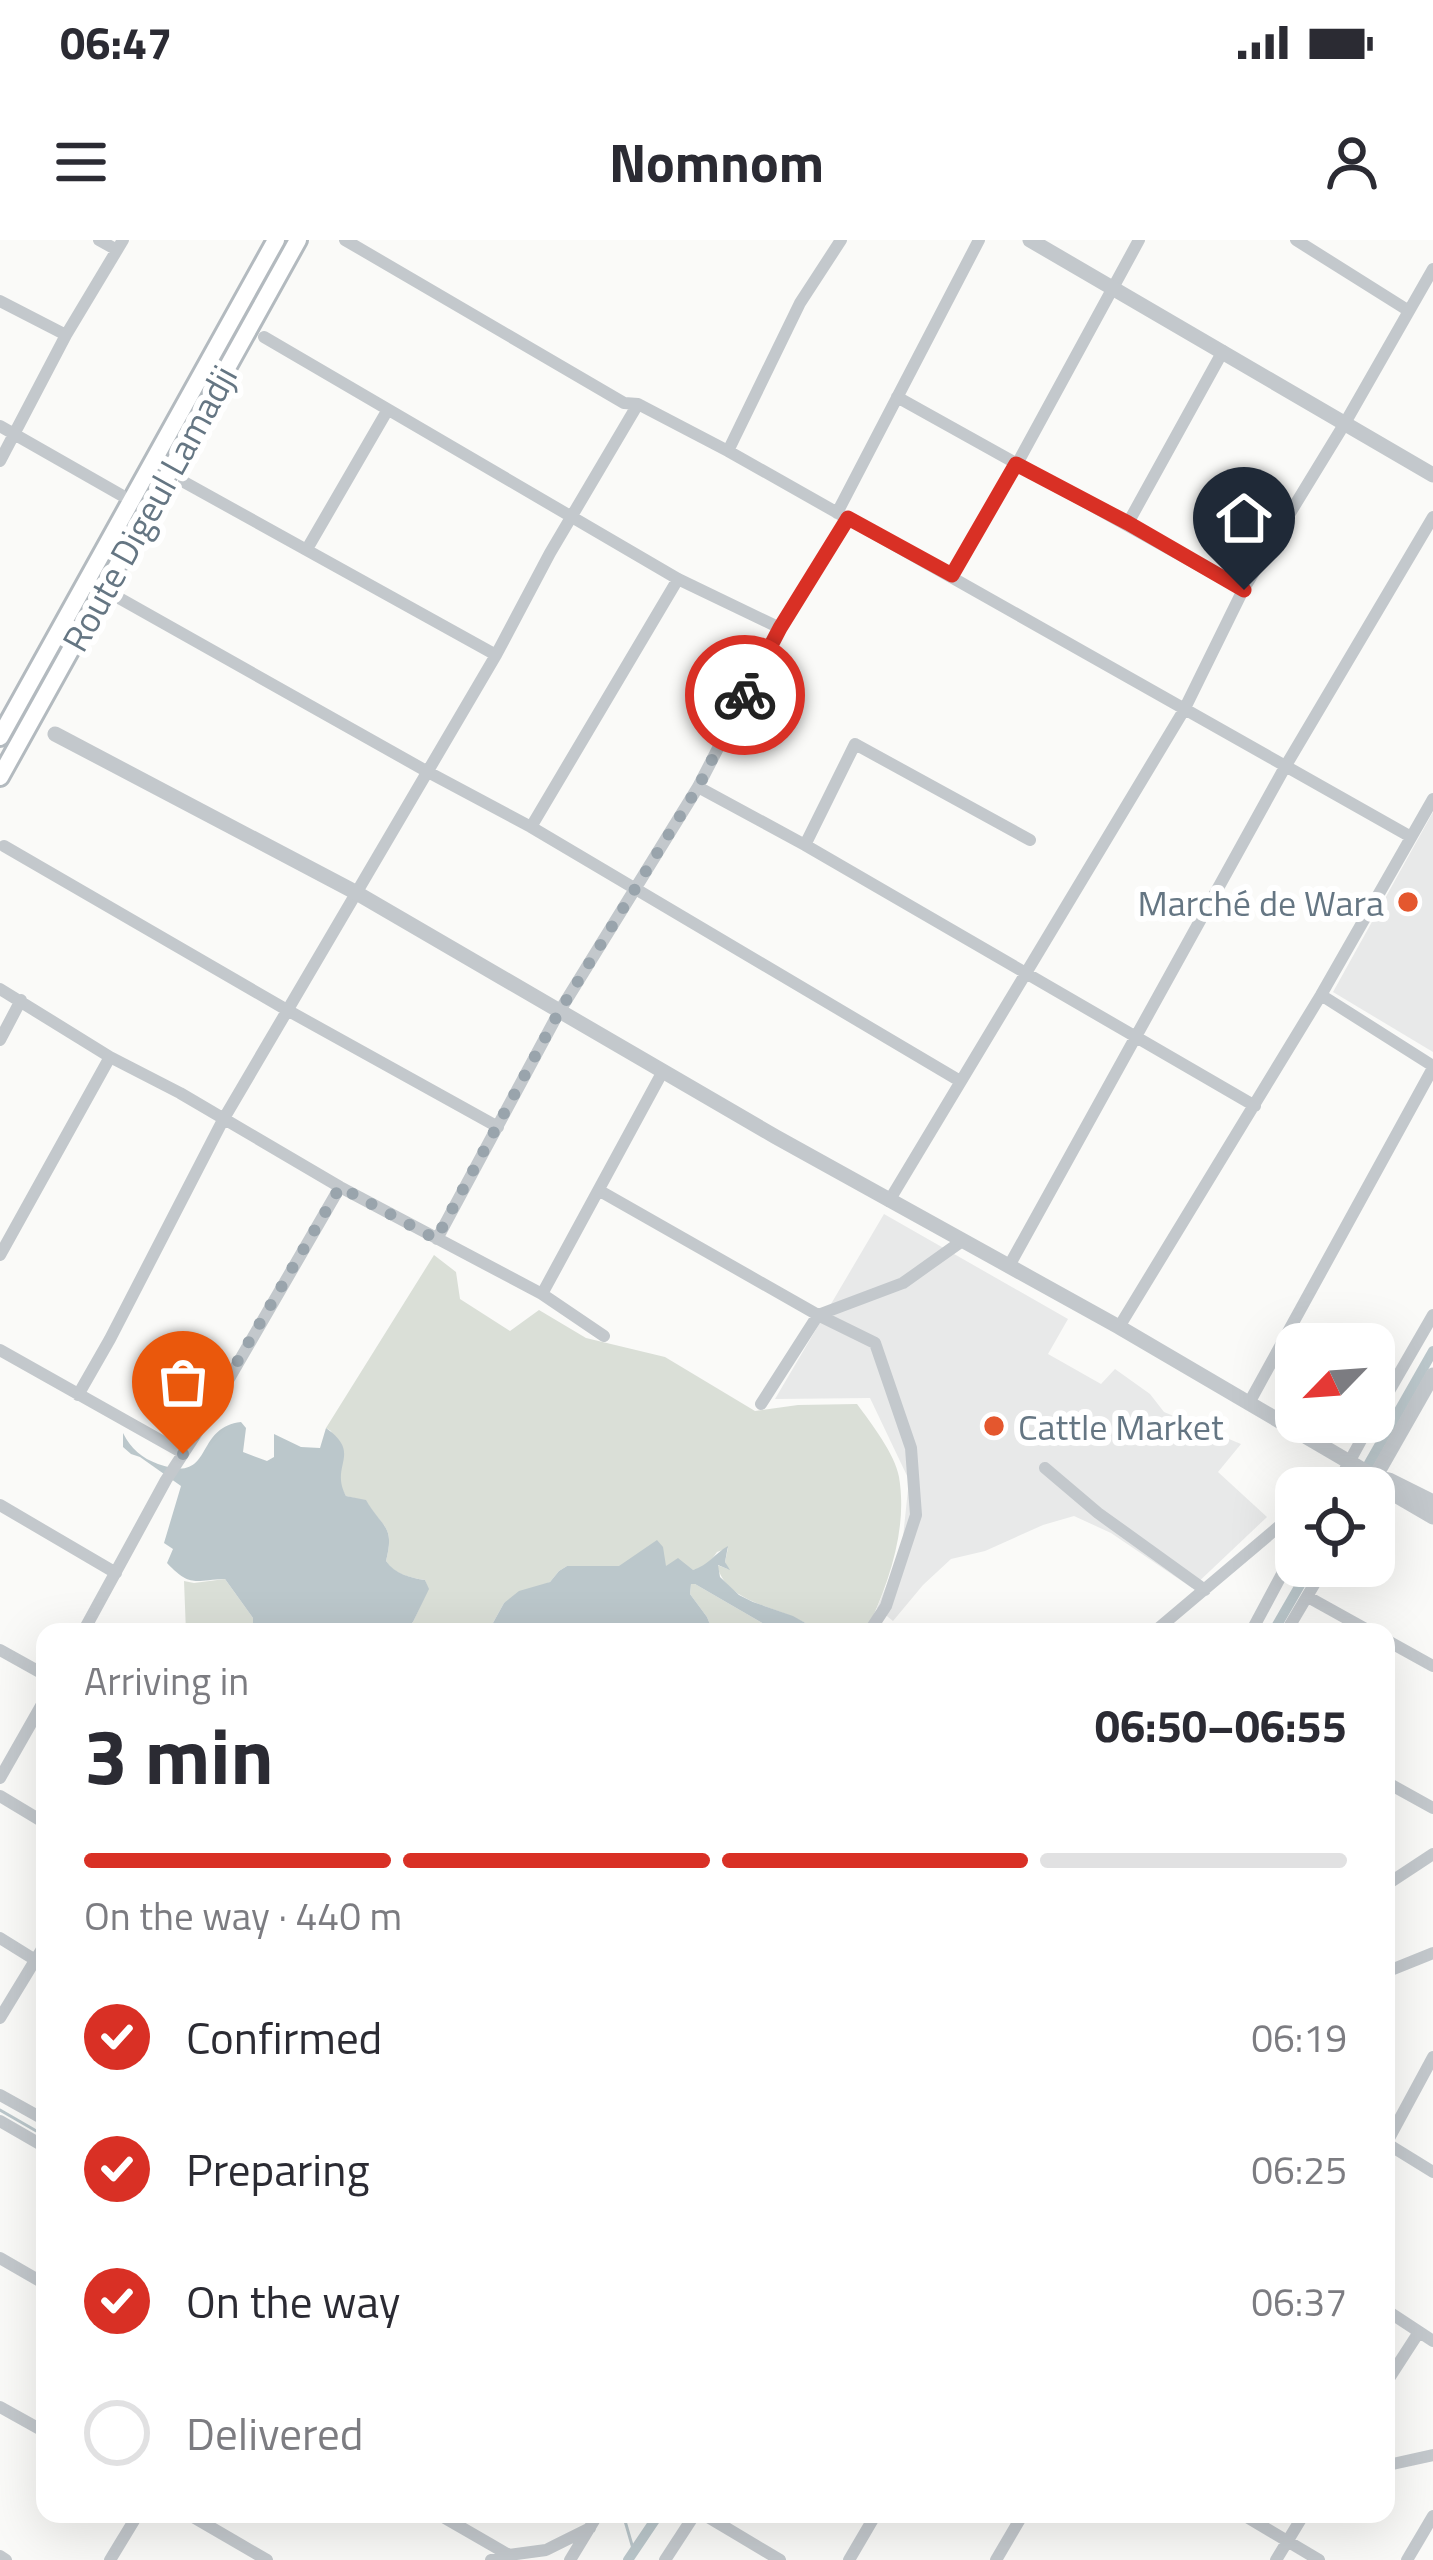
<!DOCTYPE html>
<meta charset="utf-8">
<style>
body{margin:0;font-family:"Titillium Web",sans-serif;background:#f7f7f7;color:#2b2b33;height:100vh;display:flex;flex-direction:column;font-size:45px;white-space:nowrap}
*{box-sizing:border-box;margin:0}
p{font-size:39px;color:#7c7c81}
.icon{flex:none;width:66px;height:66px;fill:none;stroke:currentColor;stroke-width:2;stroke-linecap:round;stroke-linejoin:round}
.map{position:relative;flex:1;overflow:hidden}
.sheet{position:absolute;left:36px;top:1383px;width:1359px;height:900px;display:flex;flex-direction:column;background:#fff;border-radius:24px;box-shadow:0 12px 48px #0002}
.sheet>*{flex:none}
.needle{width:78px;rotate:245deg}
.buttons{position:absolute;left:1275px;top:1083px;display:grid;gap:24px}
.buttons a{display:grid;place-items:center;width:120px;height:120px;border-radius:24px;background:#fff;box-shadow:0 12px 48px #0002;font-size:60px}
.pin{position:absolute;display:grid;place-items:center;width:102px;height:102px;color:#fff;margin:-123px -51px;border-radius:50% 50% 50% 0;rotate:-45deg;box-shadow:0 0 12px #0007}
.pin .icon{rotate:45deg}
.courier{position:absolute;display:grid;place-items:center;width:120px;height:120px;margin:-60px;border:9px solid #d93025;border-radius:50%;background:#fff;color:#222;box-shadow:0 3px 15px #0007}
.headline em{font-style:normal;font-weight:700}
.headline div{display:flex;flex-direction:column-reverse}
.headline{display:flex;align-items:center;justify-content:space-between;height:204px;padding:0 48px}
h1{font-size:78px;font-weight:700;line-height:90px}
.bar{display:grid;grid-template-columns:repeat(4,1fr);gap:18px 12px;align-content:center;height:144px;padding:0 48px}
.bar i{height:15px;border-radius:9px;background:#e1e1e2}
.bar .selected{background:#d93025}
.bar p{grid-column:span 4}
ol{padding:0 48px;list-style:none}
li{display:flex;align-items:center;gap:36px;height:132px}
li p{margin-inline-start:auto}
li .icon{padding:12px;border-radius:50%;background:#d93025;color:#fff;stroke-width:4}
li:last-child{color:#7c7c81}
li i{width:66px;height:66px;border:6px solid #e1e1e2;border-radius:50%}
.status{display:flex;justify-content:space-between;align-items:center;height:84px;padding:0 60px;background:#fff;direction:ltr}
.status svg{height:33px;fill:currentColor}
header{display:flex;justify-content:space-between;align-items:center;height:156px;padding:0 48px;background:#fff;font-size:54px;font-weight:700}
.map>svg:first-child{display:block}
.built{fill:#e8e9e9}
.green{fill:#dadfd7}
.water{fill:#bbc7cb}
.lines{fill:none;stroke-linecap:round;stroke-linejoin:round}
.stream{stroke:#bbc7cb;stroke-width:3}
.canal{stroke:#bbc7cb;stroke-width:10}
.secondary-casing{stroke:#b3babf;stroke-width:22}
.minor{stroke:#c3c8cc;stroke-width:12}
.tertiary{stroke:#c3c8cc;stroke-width:15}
.secondary{stroke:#fff;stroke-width:16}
.done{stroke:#99a4ac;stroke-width:12;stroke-dasharray:0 21.6}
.route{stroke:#d93025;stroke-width:15}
.poi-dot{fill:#e4572e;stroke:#fff;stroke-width:4.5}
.labels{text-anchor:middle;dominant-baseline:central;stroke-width:12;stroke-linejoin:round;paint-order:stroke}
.street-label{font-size:36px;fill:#657683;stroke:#fff}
.poi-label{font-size:36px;fill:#657683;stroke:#fff;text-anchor:end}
</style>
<div class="status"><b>06:47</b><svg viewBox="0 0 49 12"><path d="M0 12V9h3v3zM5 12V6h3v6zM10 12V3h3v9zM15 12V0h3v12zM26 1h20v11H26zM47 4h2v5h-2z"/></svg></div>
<header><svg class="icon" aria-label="menu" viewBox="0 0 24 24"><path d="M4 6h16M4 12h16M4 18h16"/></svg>Nomnom<svg class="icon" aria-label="person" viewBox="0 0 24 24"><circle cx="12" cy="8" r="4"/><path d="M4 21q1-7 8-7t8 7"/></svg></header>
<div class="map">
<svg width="1433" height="2320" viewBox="0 0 1433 2320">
<rect width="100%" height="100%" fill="#fafaf8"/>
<path class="built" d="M1433,572V812L1333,752Z
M884,974L1068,1079L1048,1114L1101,1144L1115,1129L1150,1154L1164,1172L1241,1204L1218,1232L1267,1277L1192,1348L1111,1293L1074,1276L1043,1285L985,1311L951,1319L923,1345L893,1381L877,1368L902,1307L909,1240L870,1158L775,1159Z"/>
<path class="green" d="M434,1015L456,1032L460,1059L510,1091L539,1070L586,1098L665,1117L755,1171L798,1165L857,1164C871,1183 895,1214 899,1237C908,1290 888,1345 866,1392H842L843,1386C836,1386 830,1387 823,1387C810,1388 798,1378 786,1374C760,1364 724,1356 717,1325L728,1329L725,1322L728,1308L717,1312L707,1326L693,1330L666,1326H567L559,1331L550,1342L504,1363L488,1392H402L413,1382L428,1349L425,1340C411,1338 394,1334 386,1321C395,1285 383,1289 366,1261L346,1256L339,1244L340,1226L331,1191L326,1188Z
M225,1339L253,1378V1392H186L184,1341L194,1343Z
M691,1344H695L778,1392H713L707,1377L690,1354Z"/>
<path class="water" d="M241,1182L246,1188L243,1212L267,1221L274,1217V1194L301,1207L320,1208L326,1188C363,1214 329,1225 346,1256L366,1260C383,1289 395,1285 386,1321C395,1334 411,1338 425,1340L429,1349L413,1382L402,1392H253V1378L225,1339C194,1340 191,1348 167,1323L173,1309L164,1303L181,1246L140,1217L131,1214L123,1207V1193C131,1209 142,1218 158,1224C216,1245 192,1188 241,1182Z
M657,1300L663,1307L666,1326L678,1318L693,1330C709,1325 714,1314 728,1306L725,1322L730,1330L718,1325L720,1337L739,1355L753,1362L793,1376L809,1385L823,1388L843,1386L842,1392H778L695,1344H691L690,1354L707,1377L713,1392H488L504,1363L519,1351L550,1342L559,1331L567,1326H619Z"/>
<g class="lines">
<path class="stream" d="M0,1870L45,1896
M623,2274L634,2312"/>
<path class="canal" d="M1355,1248L1433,1111
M1273,1392L1311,1326
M628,2320L659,2274"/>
<g class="secondary-casing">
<path id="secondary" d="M0,497L276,0
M0,537L298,0"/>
</g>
<path class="minor" d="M99,0L117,10
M345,0L624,163L638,164L728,211L1411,597
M1296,0L1409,71
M0,61L66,95
M264,97L678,339L780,388
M897,157L1243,350
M0,186L121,255
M728,211L800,63L841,0
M0,221L66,95L123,0
M184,242L496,415
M837,273L979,0
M1128,283L1223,111
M307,309L387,171
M952,335L1017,224L1139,0
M119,358L428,532L531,587L960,841
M698,547L805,605L1255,866
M531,587L678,339
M805,605L855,504L1030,600
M4,606L287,770L498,887
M0,749L110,817L180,853L340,947L542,1054L663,831
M1321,755L1433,826
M0,800L21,760
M600,951L818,1075L903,1043L962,1001
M889,961L1184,470L1243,350L1345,183L1433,29
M437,999L559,772L698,547L780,388L848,278
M0,1015L110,817
M1009,1026L1285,527L1433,277
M542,1054L604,1096
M1119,1087L1321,755L1433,559
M0,1110L183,1213
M78,1155L110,1099L223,880L496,415L550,313L638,164
M1249,1163L1433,828
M761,1164L818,1075L875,1103L911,1208L916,1275L886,1366L869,1392
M1374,1177L1433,1075
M1045,1228L1098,1273L1205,1350
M1327,1248L1341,1237L1371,1182
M0,1265L116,1333
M1308,1357L1371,1392
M83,1392L166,1240L205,1180L340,947
M1154,1392L1296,1272
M1251,1392L1296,1308
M1286,1392L1325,1326
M1386,1400L1433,1426
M0,1410L45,1435
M0,1538L45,1459
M1386,1542L1433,1568
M0,1556L45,1583
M1386,1645L1433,1614
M0,1698L45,1726
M1386,1732L1433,1713
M0,1778L45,1704
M0,1855L45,1880
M0,1881L45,1907
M1386,1903L1433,1932
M1386,1904L1433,1817
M0,2018L45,2044
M1386,2070L1433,2101
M1386,2143L1419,2092
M0,2167L45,2192
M1388,2225L1433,2215
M188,2274L267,2320
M438,2274L509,2315
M703,2274L780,2320
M1242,2274L1319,2320
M0,2316L6,2320
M110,2320L138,2274
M491,2320L509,2315L546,2310L590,2288
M570,2320L598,2274
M665,2320L695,2274
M849,2320L876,2274
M996,2320L1023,2274
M1276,2320L1304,2274
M1407,2320L1433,2276"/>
<path class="tertiary" d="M1030,0L1433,235
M55,494L355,652L776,897L1119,1087L1375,1237L1389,1240L1433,1262
M1375,1237L1433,1135
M1376,1239L1385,1249L1433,1277"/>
<use href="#secondary" class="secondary"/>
</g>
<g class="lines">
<path class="done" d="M183,1214L340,947L436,999L559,772L698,547L745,455"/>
<path class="route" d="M745,455L780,388L848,278L952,335L1016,224L1128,283L1244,350"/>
</g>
<g class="poi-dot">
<circle cx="1408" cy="662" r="12"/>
<circle cx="994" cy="1186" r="12"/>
</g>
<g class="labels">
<g class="street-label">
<text transform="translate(149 268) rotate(-61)">Route Digeul Lamadji</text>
</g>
<g class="poi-label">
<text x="1384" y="662">Marché de Wara</text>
<text x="1018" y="1186" text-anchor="start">Cattle Market</text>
</g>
</g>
</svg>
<div class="buttons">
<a><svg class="needle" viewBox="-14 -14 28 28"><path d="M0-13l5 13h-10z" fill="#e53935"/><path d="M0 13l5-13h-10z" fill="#7c7c81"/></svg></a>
<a><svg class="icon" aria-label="locate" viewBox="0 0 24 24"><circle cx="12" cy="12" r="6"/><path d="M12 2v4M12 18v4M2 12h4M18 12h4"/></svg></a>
</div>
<div class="pin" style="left:183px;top:1214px;background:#ea580c"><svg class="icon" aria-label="bag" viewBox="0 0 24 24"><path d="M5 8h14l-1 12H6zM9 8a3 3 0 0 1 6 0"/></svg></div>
<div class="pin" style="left:1244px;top:350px;background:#1f2937"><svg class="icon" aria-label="home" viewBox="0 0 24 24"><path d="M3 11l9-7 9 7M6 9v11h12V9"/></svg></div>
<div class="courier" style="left:745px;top:455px"><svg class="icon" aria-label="bike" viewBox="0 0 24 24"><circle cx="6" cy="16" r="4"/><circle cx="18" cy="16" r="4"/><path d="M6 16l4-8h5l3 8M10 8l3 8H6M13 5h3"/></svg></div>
<section class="sheet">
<div class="headline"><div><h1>3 min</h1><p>Arriving in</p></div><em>06:50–06:55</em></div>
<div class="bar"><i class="selected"></i><i class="selected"></i><i class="selected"></i><i></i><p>On the way · 440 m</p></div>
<ol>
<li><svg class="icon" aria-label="check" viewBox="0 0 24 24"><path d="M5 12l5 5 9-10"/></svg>Confirmed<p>06:19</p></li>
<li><svg class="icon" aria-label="check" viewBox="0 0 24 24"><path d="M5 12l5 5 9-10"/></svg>Preparing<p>06:25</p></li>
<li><svg class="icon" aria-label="check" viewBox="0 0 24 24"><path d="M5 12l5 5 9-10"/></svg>On the way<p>06:37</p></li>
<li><i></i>Delivered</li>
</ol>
</section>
</div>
